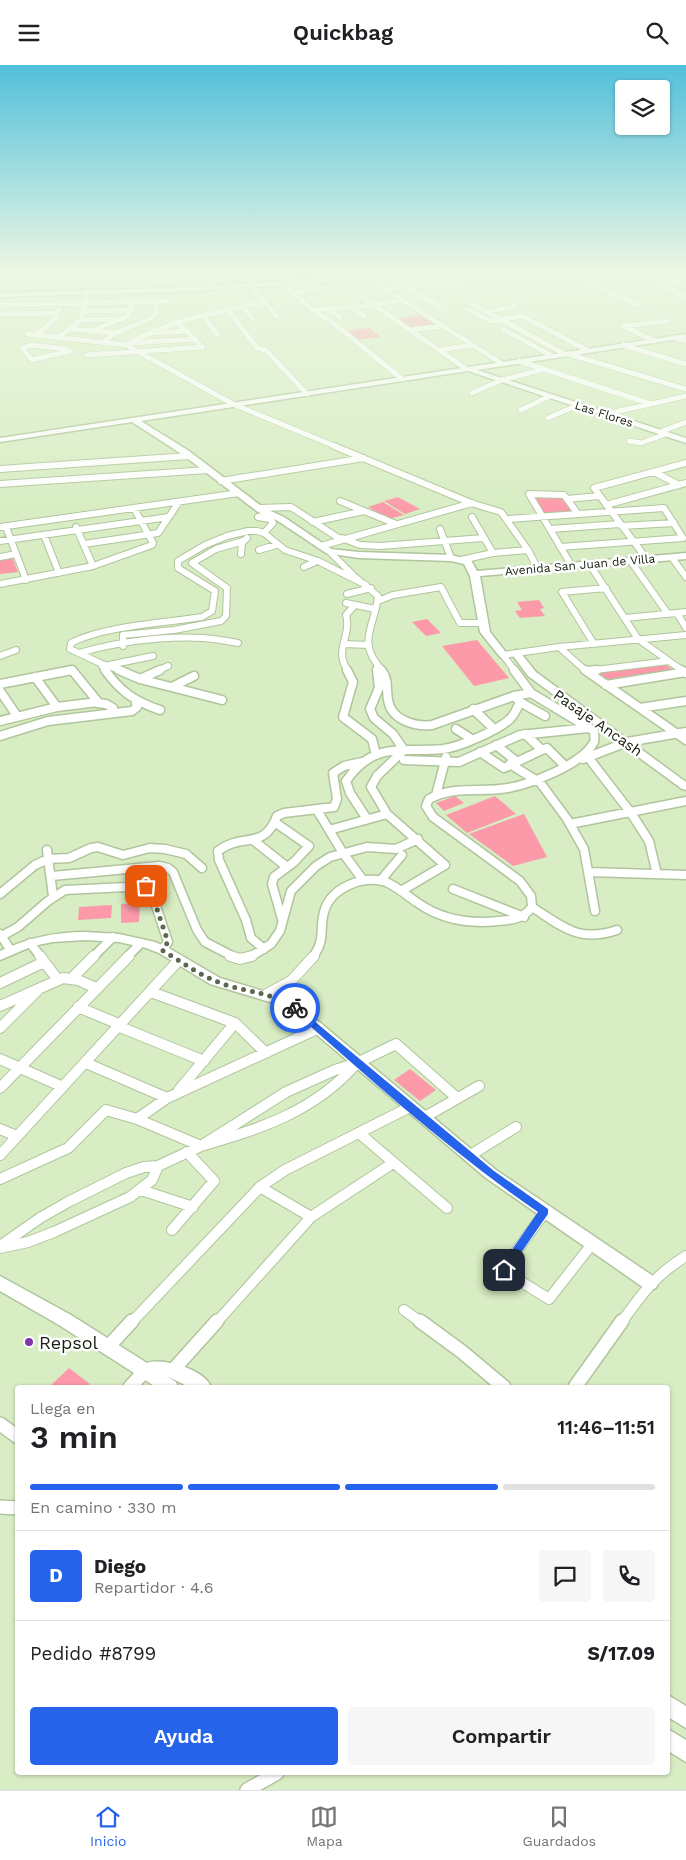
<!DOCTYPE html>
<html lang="es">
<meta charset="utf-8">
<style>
body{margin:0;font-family:"Work Sans",sans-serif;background:#f6f6f6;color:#202124;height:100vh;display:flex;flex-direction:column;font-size:19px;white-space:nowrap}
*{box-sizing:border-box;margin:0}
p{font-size:16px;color:#757577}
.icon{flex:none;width:28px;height:28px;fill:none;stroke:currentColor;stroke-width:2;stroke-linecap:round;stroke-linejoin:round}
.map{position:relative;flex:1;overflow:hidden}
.side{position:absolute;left:15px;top:1320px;width:655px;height:390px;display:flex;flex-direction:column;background:#fff;border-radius:5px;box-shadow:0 1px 4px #0004}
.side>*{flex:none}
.fabs{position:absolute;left:615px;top:15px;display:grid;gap:10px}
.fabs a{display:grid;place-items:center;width:55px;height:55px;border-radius:5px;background:#fff;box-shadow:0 1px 4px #0004;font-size:25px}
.pin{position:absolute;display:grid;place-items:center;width:42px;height:42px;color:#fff;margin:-21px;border-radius:10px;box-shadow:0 2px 8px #0006}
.courier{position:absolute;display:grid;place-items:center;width:50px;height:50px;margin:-25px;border:4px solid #2563eb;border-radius:50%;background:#fff;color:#222;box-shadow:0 1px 6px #0007}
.summary em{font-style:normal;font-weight:600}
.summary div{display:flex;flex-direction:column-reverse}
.summary{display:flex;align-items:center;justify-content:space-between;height:85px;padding:0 15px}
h1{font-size:32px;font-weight:600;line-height:38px}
.bar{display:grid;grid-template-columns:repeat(4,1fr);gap:8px 5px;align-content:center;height:60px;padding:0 15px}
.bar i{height:6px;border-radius:4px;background:#e0e0e0}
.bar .active{background:#2563eb}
.bar p{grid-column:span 4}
.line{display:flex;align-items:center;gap:12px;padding:0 15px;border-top:1px solid #e0e0e0}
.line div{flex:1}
.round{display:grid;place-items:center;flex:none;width:52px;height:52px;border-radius:5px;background:#f6f6f6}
.button{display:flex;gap:10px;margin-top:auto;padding:10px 15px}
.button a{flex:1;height:58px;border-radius:5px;background:#2563eb;color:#fff;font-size:20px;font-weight:600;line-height:58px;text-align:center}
.button a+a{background:#f6f6f6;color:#202124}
header{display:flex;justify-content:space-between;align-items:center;height:65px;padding:0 15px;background:#fff;font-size:22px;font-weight:600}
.tab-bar{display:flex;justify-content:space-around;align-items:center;height:70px;border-top:1px solid #e0e0e0;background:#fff;font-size:14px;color:#757577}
.tab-bar a{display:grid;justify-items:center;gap:2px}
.tab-bar .active{color:#2563eb}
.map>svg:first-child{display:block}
.green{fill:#fc9aaa}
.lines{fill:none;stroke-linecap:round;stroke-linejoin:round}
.street-far4-casing{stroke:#b0c59c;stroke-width:6}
.street-far3-casing{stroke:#b0c59c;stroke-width:8}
.street-far2-casing{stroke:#b0c59c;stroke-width:11}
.street-far1-casing{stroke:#b0c59c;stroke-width:12}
.street-casing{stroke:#b0c59c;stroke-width:16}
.secondary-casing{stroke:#b0c59c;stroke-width:3}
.street-far4{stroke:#fff;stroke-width:5}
.street-far3{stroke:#fff;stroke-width:6}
.street-far2{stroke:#fff;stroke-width:8}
.street-far1{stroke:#fff;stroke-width:10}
.street{stroke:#fff;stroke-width:13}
.secondary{fill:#fff;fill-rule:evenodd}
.route{fill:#2563eb}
.done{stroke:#5b674e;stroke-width:5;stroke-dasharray:0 9}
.poi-dot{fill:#7d37aa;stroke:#fff;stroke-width:2}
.labels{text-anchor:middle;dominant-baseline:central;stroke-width:5;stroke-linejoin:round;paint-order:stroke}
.far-street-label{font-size:12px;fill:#171f0f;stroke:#fff}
.street-label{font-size:15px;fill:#171f0f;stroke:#fff}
.near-poi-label{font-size:18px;fill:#171f0f;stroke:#fff;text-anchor:start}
</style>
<header><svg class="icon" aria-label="menu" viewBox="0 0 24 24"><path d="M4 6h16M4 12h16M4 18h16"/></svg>Quickbag<svg class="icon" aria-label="search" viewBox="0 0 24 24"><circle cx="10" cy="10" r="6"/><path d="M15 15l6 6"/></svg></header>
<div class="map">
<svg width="686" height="1725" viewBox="0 0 686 1725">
<rect width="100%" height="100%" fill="#d8edc3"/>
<path class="green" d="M420,250L436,260L413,264L398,254Z
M369,263L381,272L357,275L346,266Z
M532,430L563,433L573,449L544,451Z
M398,432L420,444L405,449L384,436Z
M383,437L404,450L389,454L368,442Z
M12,492L18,507L0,509V494Z
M539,535L544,543L540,544L545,551L520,553L515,546L522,545L517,537Z
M427,554L441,568L426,571L412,557Z
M477,575L509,613L474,621L442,581Z
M664,598L676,607L611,617L596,608Z
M455,731L464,738L444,746L436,738Z
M495,731L516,749L467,768L446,750Z
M524,749L547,792L513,801L469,769Z
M140,838L139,857L121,858V839Z
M112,840L111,853L78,855L79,842Z
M410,1004L436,1025L420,1036L394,1015Z
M69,1303L90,1319L87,1322H49Z"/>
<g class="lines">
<g class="street-far4-casing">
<path id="street-far4" d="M563,207L638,240
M368,213L501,298
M576,213L607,208
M338,214L346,207
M312,216L321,207
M251,220L277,252
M659,220L685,215L667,207
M659,220L686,232
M407,222L440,242
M205,223L222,207
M384,223L467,218
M294,227L322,224L314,219L287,221L311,244L336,260L402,314
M355,227L465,303
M470,238L565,289
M0,240L169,236
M243,242L252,253
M351,242L364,251
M328,244L340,252
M228,245L257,283L266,285L307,329
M312,245L365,241L402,235
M469,245L491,256L522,251L587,285
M84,246L132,245
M487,247L516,241
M0,249L58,248
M203,250L218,270
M81,255L112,254
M71,264L115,268
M503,264L552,291
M411,265L442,261
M91,266L128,251L132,237
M154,268L187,266
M27,269L126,280L235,340L337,382
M36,270L55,254L59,244
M58,273L81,255L87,228
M674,273L686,276
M654,276L623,261L668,256
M103,277L115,268L150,254L155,249L157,236
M129,278L195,274
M31,280L67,284L70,286L32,295L22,283Z
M126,280C169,255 216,247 265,237
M623,280L686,299
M439,285L473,280
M568,289L686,324
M87,290L203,282L176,256
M519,296L651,339L686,331
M472,328L502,315L545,304
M521,345L550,331
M605,349L651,339
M548,353L578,340
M660,367L686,357
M629,376L641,378L666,369"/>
</g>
<g class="street-far3-casing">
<path id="street-far3" d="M334,381L471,438L501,447L528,485L539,506
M0,404L189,391
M654,407L679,420
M221,416L364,393
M0,419L208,405
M529,429L573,503
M529,429L564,430L578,449
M567,434L599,431
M340,436L396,459
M606,440L686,418
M259,443L291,442L340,474
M472,452L493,488
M507,454L664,443L683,473L560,482
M313,457L364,446
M622,461L674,458
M0,462L239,428
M6,462L26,515
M76,462L93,501
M440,464L451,493
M550,464L620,459
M264,468L273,458L270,454L258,452L269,450
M44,470L59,508
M342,473L360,480L380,481L483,473
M0,476L169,452
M84,479L158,468L179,437
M321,481L472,438
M259,485L276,480
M329,486L355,512L378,531C375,562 355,577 383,606
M241,489L242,478L247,473
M0,492L16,489
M673,494L686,512
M461,495L493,488L528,485
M649,497L594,423L686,398
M632,498L668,549
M590,500L638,574L683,606
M304,502L317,496
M0,519L93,501L152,480L153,478L134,443
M347,529L371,523
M378,536L393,530L441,522L460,558H483
M346,538L375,544
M677,548L686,563
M625,553L686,547
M344,579L369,580
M594,579L562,527L606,523
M123,581V570L174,565L221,556L226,551L227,523L192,498L216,484L243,476
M559,582L586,606
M79,588C118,577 163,571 203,573C215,574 227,576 238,578
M0,591L16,585
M100,598L122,606
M109,600L153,591
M377,603V606
M67,606H73
M106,606L100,598L70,584L71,578C103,561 164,558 202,552L212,546L215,526L178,503V496L205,480L227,471L248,466H257L264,468L285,485L318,496L366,520
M157,606L168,601
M348,606C333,584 352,572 346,550L355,540
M515,606L503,590L559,582L686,570
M587,606L669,596"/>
</g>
<g class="street-far2-casing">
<path id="street-far2" d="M105,605C121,627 134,636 160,645
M119,605L140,614L222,635
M347,605L353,617L343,652L372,674L376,690
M377,605L379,623L370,644L374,653L393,669L404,685L377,711L371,722L387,749L445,800L401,826
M381,605C389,614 386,624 388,635C391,655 415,662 432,660L514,631L531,628
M514,605L531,628L594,666C594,670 595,674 594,677C583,699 531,719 508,723C481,728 454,720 429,734L426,741L433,752L520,816L531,831L532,842
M585,605L686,675
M681,605L686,608
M587,606L597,605
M35,612L57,642
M140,614L160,605
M0,619L72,605L98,637L57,642L0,656
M606,620L686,607
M172,622L194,611
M0,626L17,651
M520,637L545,651
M97,638L106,639L113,643
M640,643L686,636
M473,644L493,663
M456,664L470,673
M525,669L542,685L547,683L565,701
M0,671L48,656L132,646L137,642L135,634
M496,680L516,696
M480,687L504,703L542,685
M583,694L627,677L686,667
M404,695L459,697L520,670L589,663
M591,696L631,748L649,776L657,809
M510,699L534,714
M539,716L567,754L584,784L595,846
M436,730L446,692
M317,745L343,788L363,815
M367,754L350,728L346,716C375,675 401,688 443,684C460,682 498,665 510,654C515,649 517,643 520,637L514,631
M276,758L309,781L294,797L274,812L272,819L282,854
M570,759L686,736
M329,765L387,749
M253,775L287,802
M47,785L53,831
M589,807L686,810
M52,811L159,801L168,803L173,807L197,865L205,877L234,892
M381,815L402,790
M453,824L524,852
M0,829L35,800L48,794L69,793L91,783L98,782L123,790L150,783L165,784L186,789L202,803
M532,842C563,862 579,878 617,865
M0,869L11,886
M0,872L18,862L48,836L65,825L147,821L151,826L168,877L162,885
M30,878L41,892
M264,884L251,873L246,855L219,795L218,786C242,767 264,786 277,751L284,748L334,742L337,734L333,708L344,701L362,697
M93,892L113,872
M127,892L141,878
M250,892L271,879L280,866L291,826L316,801L330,792L367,782L396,784L418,774
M313,892C326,873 319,866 324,847C331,822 363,810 386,817C398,822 407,831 418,838C442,855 470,859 498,856C512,855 523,854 532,842"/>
</g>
<g class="street-far1-casing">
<path id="street-far1" d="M40,891L58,915
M230,891L240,894L252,891
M72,913L94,891
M0,918L44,897
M151,927L235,958L266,988
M267,929L291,916L314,891
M0,941L63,913L78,915L96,923
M78,942L121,960
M120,962L204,996
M0,963L37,926
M0,994L63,1022
M86,998L167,1033
M0,1023L129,891
M179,1025L235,958
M423,1053L479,1021
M137,1054L167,1033L319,963
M0,1064L17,1071
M359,1068L447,1143
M0,1090L179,895
M469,1091L516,1062
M0,1114L68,1083L106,1045L137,1054L201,1081C262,1063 314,1047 357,998
M260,1122L311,1152
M141,1125L193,1142
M545,1147L504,1203V1206L549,1234L592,1179
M172,1165L214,1116L187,1087
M0,1181L40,1153L68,1137L126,1108L144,1102L158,1101L201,1081L286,1027L335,1005L357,998L396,979L457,1033
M0,1183L28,1177L54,1167L130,1132L152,1115L158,1101
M404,1245L422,1258
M131,1258L260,1122L285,1105L410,1042
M216,1258L311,1152L393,1098
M621,1258C642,1229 655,1210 686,1191"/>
</g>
<g class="street-casing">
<path id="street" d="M420,1256L461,1286L504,1322
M108,1282L132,1256
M174,1304L217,1256
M130,1322L145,1306
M575,1322L622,1256
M0,1359L18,1372
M0,1442L18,1443
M247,1725L277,1708"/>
</g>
<g class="secondary-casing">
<path id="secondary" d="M444,207H478L475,209L170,227L0,232V228L170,223Z
M485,207H512L495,211Z
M686,269V273L477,305L686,373V378L468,306L141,356L189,386L264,443L284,452L331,484L359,487L451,490L471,495L477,506L686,488V494L480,511L490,567L508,590L503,593L500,592L480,567L470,511L464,499L451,496L359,493L326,488L278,456L258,447L183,390L132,357L0,377V373Z
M516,585L519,586L536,607L686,717V725L682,724L528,611L511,588Z
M85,867L119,869L155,877L167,882L220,913L293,935L496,1105L656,1213L658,1218L656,1223L650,1225L644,1223L486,1113L283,941L210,919L159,888L146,883L119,877L85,875L53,877L33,881L0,895V886C28,873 54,867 85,867Z
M0,1211L71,1250L147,1298C164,1292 205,1305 211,1322H189L167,1311L176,1317L178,1322H156L59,1260L0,1226Z
M668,1630L686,1641V1663L668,1652Z
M668,1664L686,1675V1697L668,1686Z"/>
</g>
<use href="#street-far4" class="street-far4"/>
<use href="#street-far3" class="street-far3"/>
<use href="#street-far2" class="street-far2"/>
<use href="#street-far1" class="street-far1"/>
<use href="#street" class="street"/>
<use href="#secondary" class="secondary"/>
</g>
<linearGradient id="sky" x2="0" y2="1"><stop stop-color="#51c0db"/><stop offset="0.46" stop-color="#edf7e4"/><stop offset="1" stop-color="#edf7e4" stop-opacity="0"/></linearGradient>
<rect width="686" height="448" fill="url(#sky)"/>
<path class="route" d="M295,940L494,1106L548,1144V1149L507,1208H500L498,1205L538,1147C451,1087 372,1016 292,945V941Z"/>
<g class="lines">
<path class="done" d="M146,821L151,826L168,877L162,885C183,898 202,912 226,920C253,928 270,927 295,943"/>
</g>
<circle class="poi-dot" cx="29" cy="1277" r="5"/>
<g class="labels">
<g class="far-street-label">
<text transform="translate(604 349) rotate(18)">Las Flores</text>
<text transform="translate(580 500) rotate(-5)">Avenida San Juan de Villa</text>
</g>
<g class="street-label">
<text transform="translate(598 658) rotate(35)">Pasaje Ancash</text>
</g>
<g class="near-poi-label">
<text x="39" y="1277">Repsol</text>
</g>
</g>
</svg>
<div class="fabs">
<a><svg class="icon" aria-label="layers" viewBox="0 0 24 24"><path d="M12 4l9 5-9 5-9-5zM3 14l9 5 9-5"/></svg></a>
</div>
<div class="pin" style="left:146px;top:821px;background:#ea580c"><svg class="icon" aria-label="bag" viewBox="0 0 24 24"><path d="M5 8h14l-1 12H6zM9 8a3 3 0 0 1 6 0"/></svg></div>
<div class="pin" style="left:504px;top:1205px;background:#1f2937"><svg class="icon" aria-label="home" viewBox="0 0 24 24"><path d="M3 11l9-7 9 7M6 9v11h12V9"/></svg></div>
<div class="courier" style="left:295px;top:943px"><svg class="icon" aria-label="bike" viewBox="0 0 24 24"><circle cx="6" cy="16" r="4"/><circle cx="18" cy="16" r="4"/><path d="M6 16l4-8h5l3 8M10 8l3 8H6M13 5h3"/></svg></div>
<section class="side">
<div class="summary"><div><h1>3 min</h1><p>Llega en</p></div><em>11:46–11:51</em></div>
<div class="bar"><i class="active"></i><i class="active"></i><i class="active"></i><i></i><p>En camino · 330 m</p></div>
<div class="line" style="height:90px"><b class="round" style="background:#2563eb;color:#fff">D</b><div><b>Diego</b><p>Repartidor · 4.6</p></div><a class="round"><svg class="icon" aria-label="chat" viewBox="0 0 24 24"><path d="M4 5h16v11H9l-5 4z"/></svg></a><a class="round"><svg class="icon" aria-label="phone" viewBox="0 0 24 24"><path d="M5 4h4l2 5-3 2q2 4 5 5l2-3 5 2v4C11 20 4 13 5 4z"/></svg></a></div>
<div class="line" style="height:65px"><div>Pedido #8799</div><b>S/17.09</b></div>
<div class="button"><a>Ayuda</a><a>Compartir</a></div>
</section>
</div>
<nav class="tab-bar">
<a class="active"><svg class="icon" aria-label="home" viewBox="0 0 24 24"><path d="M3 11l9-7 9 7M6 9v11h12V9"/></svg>Inicio</a>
<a><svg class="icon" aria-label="map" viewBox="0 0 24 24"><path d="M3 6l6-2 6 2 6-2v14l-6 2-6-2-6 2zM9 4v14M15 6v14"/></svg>Mapa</a>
<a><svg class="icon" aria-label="saved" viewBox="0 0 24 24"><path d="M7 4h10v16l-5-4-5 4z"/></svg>Guardados</a>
</nav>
